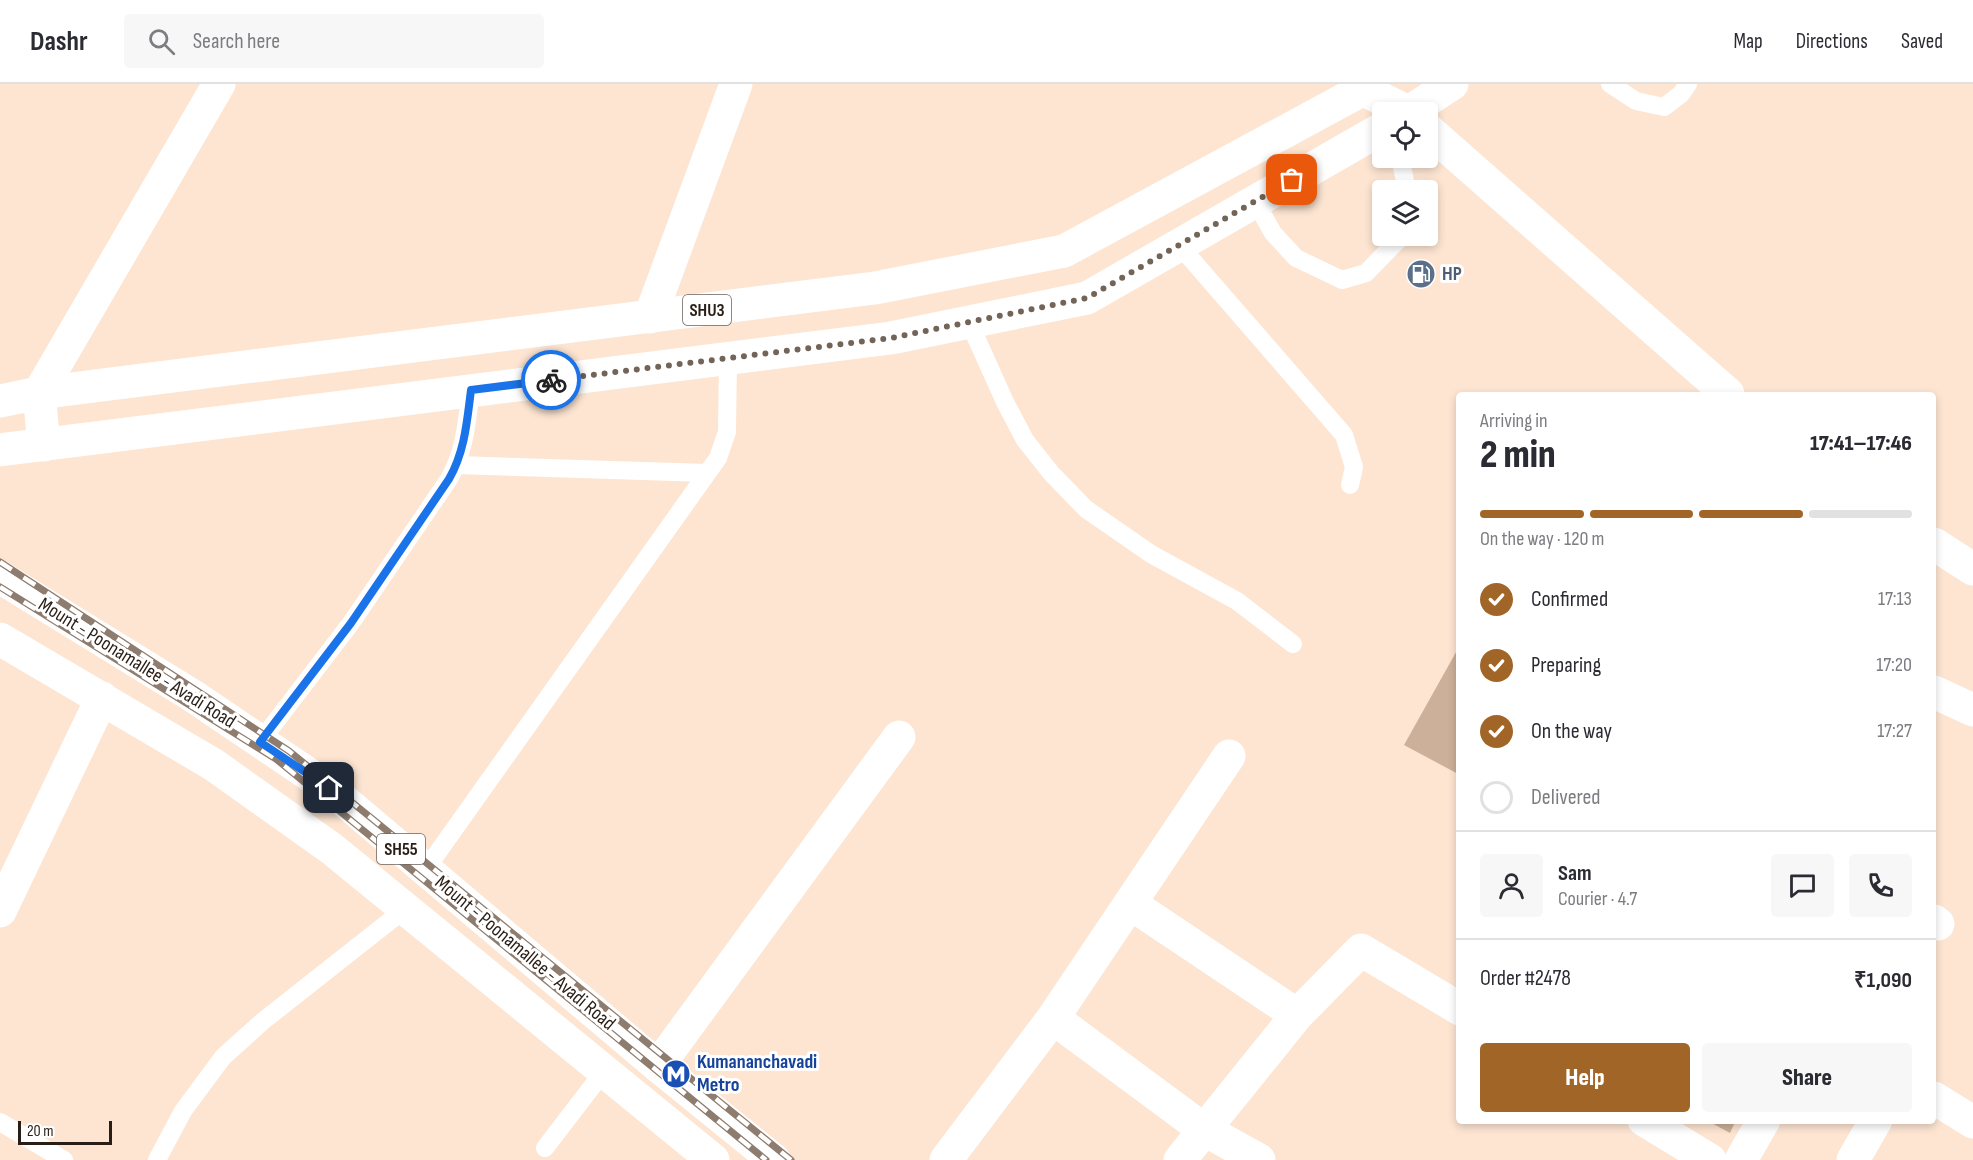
<!DOCTYPE html>
<meta charset="utf-8">
<style>
body{margin:0;font-family:"Sofia Sans Condensed",sans-serif;background:#f7f7f7;color:#2b2b33;height:100vh;display:flex;flex-direction:column;font-size:22px;white-space:nowrap}
*{box-sizing:border-box;margin:0}
p{font-size:20px;color:#7c7c81}
.icon{flex:none;width:33px;height:33px;fill:none;stroke:currentColor;stroke-width:2;stroke-linecap:round;stroke-linejoin:round}
.map{position:relative;flex:1;overflow:hidden}
.details{position:absolute;left:1456px;top:308px;width:480px;height:732px;display:flex;flex-direction:column;background:#fff;border-radius:6px;box-shadow:0 3px 9px #0003}
.details>*{flex:none}
.tools{position:absolute;left:1372px;top:18px;display:grid;gap:12px}
.tools a{display:grid;place-items:center;width:66px;height:66px;border-radius:6px;background:#fff;box-shadow:0 3px 9px #0003;font-size:30px}
.scale{position:absolute;left:18px;bottom:15px;width:94px;box-sizing:border-box;padding-left:6px;border:3px solid #291e16;border-top:0;font-size:16px;line-height:21px;white-space:nowrap;color:#291e16;-webkit-text-stroke:4px #fff;paint-order:stroke}
.pin{position:absolute;display:grid;place-items:center;width:51px;height:51px;color:#fff;margin:-26px;border-radius:12px;box-shadow:0 3px 9px #0006}
.courier{position:absolute;display:grid;place-items:center;width:60px;height:60px;margin:-30px;border:4px solid #1a73e8;border-radius:50%;background:#fff;color:#222;box-shadow:0 2px 8px #0007}
.overview em{font-style:normal;font-weight:800}
.overview div{display:flex;flex-direction:column-reverse}
.overview{display:flex;align-items:center;justify-content:space-between;height:102px;padding:0 24px}
h1{font-size:39px;font-weight:800;line-height:45px}
.bar{display:grid;grid-template-columns:repeat(4,1fr);gap:9px 6px;align-content:center;height:72px;padding:0 24px}
.bar i{height:8px;border-radius:4px;background:#e1e1e2}
.bar .selected{background:#a16627}
.bar p{grid-column:span 4}
.line{display:flex;align-items:center;gap:15px;padding:0 24px;border-top:2px solid #e1e1e2}
.line div{flex:1}
.round{display:grid;place-items:center;flex:none;width:63px;height:63px;border-radius:6px;background:#f7f7f7}
ol{padding:0 24px;list-style:none}
li{display:flex;align-items:center;gap:18px;height:66px}
li p{margin-inline-start:auto}
li .icon{padding:6px;border-radius:50%;background:#a16627;color:#fff;stroke-width:4}
li:last-child{color:#7c7c81}
li i{width:33px;height:33px;border:3px solid #e1e1e2;border-radius:50%}
.cta{display:flex;gap:12px;margin-top:auto;padding:12px 24px}
.cta a{flex:1;height:69px;border-radius:6px;background:#a16627;color:#fff;font-size:24px;font-weight:800;line-height:69px;text-align:center}
.cta a+a{background:#f7f7f7;color:#2b2b33}
header{display:flex;align-items:center;gap:36px;box-sizing:border-box;height:84px;padding:0 30px;background:#fff;border-bottom:2px solid #e1e1e2}
header strong{font-size:28px}
nav{display:flex;gap:33px;margin-inline-start:auto;font-size:21px}
.search{width:420px;height:54px;background:#f7f7f7;display:flex;align-items:center;gap:15px;box-sizing:border-box;padding:0 21px;border-radius:6px;color:#7c7c81;font-size:22px}
.map>svg:first-child{display:block}
.building{fill:#ccb099}
.lines{fill:none;stroke-linecap:round;stroke-linejoin:round}
.service{stroke:#fff;stroke-width:18}
.minor{stroke:#fff;stroke-width:33}
.primary{stroke:#fff;stroke-width:33}
.rail-casing{stroke:#8e7c6f;stroke-width:7}
.rail{stroke:#fff;stroke-width:4.5;stroke-dasharray:14;stroke-linecap:butt}
.done{stroke:#736458;stroke-width:6;stroke-dasharray:0 10.8}
.route{stroke:#1a73e8;stroke-width:8}
.labels{text-anchor:middle;dominant-baseline:central;stroke-width:6;stroke-linejoin:round;paint-order:stroke}
.shield{fill:#fff;stroke:#69625c;stroke-width:1.5}
.shield-label{font-size:18px;font-weight:bold;fill:#291e16}
.service-label{font-size:20px;font-weight:bold;fill:#4e5e75;stroke:#fff;text-anchor:start}
.street-label{font-size:20px;fill:#291e16;stroke:#fff}
.transit-label{font-size:20px;font-weight:bold;fill:#164399;stroke:#fff;text-anchor:start}
</style>
<header>
<strong>Dashr</strong>
<div class="search"><svg class="icon" aria-label="search" viewBox="0 0 24 24"><circle cx="10" cy="10" r="6"/><path d="M15 15l6 6"/></svg>Search here</div>
<nav><a>Map</a><a>Directions</a><a>Saved</a></nav>
</header>
<div class="map">
<svg width="1973" height="1076" viewBox="0 0 1973 1076">
<rect width="100%" height="100%" fill="#fde5d2"/>
<path class="building" d="M1460,561V691L1404,661Z
M1706,1036H1736L1730,1049Z"/>
<g class="lines">
<path class="service" d="M1610,0L1636,17L1664,23L1681,10L1688,0
M1400,74L1407,106
M1255,117L1273,149L1296,174L1342,196L1366,189L1402,152
M1179,161L1344,351L1354,383L1350,401
M969,238L1005,318L1025,356L1051,389L1086,425L1151,470L1237,517L1293,560
M457,381L707,389
M260,658L351,539L449,395C465,367 467,337 471,306
M426,785L718,374L727,348L728,274
M0,1038L64,1076
M545,1064L604,987
M157,1076L183,1027L223,973L263,937L405,825"/>
<path class="minor" d="M1364,6L1408,28
M1428,46L1728,310
M650,233L736,0
M44,361L39,309L219,0
M1934,460L1973,485
M1934,608L1973,626
M1131,820L1297,931
M0,827L102,614
M1934,837L1938,840
M1053,934L1203,1045L1259,1076
M658,982L899,653
M1934,1014L1973,1038
M1644,1036L1710,1076
M946,1076L1053,934L1229,672
M1180,1076L1297,931L1361,866L1460,925
M1741,1076L1764,1036
M1853,1076L1876,1036"/>
<path class="primary" d="M1409,28L1452,0
M0,317L39,309L875,204L1064,167L1373,0
M0,366L891,254L1087,214L1383,44
M0,493L193,612L329,704L658,982L774,1076
M0,555L214,681L332,765L713,1076"/>
<g class="rail-casing">
<path id="rail" d="M0,478L289,667L791,1076
M0,503L276,675L766,1076"/>
</g>
<use href="#rail" class="rail"/>
</g>
<g class="lines">
<path class="done" d="M551,296L891,254L1087,214L1292,96"/>
<path class="route" d="M329,704L260,658L351,539L449,395C465,367 467,337 471,306L551,296"/>
</g>
<defs>
<g id="fuel-disc" transform="scale(1.5)"><circle r="9.5" fill="#5c6f8a" stroke="#fff"/><path d="M-5.5-6h7V0h2V4h1.3V-2.5L3-4.5l.8-.8L6-3V5H2.5V1h-1V6h-7ZM-4.2-4.7v3.2H.2V-4.7Z" fill="#fff"/></g>
<g id="metro-disc" transform="scale(1.5)"><circle r="9.5" fill="#1a4fb4" stroke="#fff"/><path d="M-5.5 5V-5H-3L0 0L3-5H5.5V5H3V-.5L0 4L-3-.5V5Z" fill="#fff"/></g>
</defs>
<g fill-rule="evenodd">
<use href="#fuel-disc" x="1421" y="190"/>
<use href="#metro-disc" x="676" y="990"/>
</g>
<g class="labels">
<g class="shield">
<rect x="683" y="211" width="48" height="30" rx="4.5"/>
<rect x="377" y="750" width="48" height="30" rx="4.5"/>
</g>
<g class="shield-label">
<text x="707" y="226">SHU3</text>
<text x="401" y="765">SH55</text>
</g>
<g class="service-label">
<text x="1442" y="190">HP</text>
</g>
<g class="street-label">
<text transform="translate(137 579) rotate(32)">Mount - Poonamallee - Avadi Road</text>
<text transform="translate(525 869) rotate(40)">Mount - Poonamallee - Avadi Road</text>
</g>
<g class="transit-label">
<text x="697" y="978">Kumananchavadi<tspan x="697" dy="23">Metro</tspan></text>
</g>
</g>
</svg>
<div class="tools">
<a><svg class="icon" aria-label="locate" viewBox="0 0 24 24"><circle cx="12" cy="12" r="6"/><path d="M12 2v4M12 18v4M2 12h4M18 12h4"/></svg></a>
<a><svg class="icon" aria-label="layers" viewBox="0 0 24 24"><path d="M12 4l9 5-9 5-9-5zM3 14l9 5 9-5"/></svg></a>
</div>
<div class="scale">20 m</div>
<div class="pin" style="left:1292px;top:96px;background:#ea580c"><svg class="icon" aria-label="bag" viewBox="0 0 24 24"><path d="M5 8h14l-1 12H6zM9 8a3 3 0 0 1 6 0"/></svg></div>
<div class="pin" style="left:329px;top:704px;background:#1f2937"><svg class="icon" aria-label="home" viewBox="0 0 24 24"><path d="M3 11l9-7 9 7M6 9v11h12V9"/></svg></div>
<div class="courier" style="left:551px;top:296px"><svg class="icon" aria-label="bike" viewBox="0 0 24 24"><circle cx="6" cy="16" r="4"/><circle cx="18" cy="16" r="4"/><path d="M6 16l4-8h5l3 8M10 8l3 8H6M13 5h3"/></svg></div>
<section class="details">
<div class="overview"><div><h1>2 min</h1><p>Arriving in</p></div><em>17:41–17:46</em></div>
<div class="bar"><i class="selected"></i><i class="selected"></i><i class="selected"></i><i></i><p>On the way · 120 m</p></div>
<ol>
<li><svg class="icon" aria-label="check" viewBox="0 0 24 24"><path d="M5 12l5 5 9-10"/></svg>Confirmed<p>17:13</p></li>
<li><svg class="icon" aria-label="check" viewBox="0 0 24 24"><path d="M5 12l5 5 9-10"/></svg>Preparing<p>17:20</p></li>
<li><svg class="icon" aria-label="check" viewBox="0 0 24 24"><path d="M5 12l5 5 9-10"/></svg>On the way<p>17:27</p></li>
<li><i></i>Delivered</li>
</ol>
<div class="line" style="height:108px"><a class="round"><svg class="icon" aria-label="person" viewBox="0 0 24 24"><circle cx="12" cy="8" r="4"/><path d="M4 21q1-7 8-7t8 7"/></svg></a><div><b>Sam</b><p>Courier · 4.7</p></div><a class="round"><svg class="icon" aria-label="chat" viewBox="0 0 24 24"><path d="M4 5h16v11H9l-5 4z"/></svg></a><a class="round"><svg class="icon" aria-label="phone" viewBox="0 0 24 24"><path d="M5 4h4l2 5-3 2q2 4 5 5l2-3 5 2v4C11 20 4 13 5 4z"/></svg></a></div>
<div class="line" style="height:78px"><div>Order #2478</div><b>₹1,090</b></div>
<div class="cta"><a>Help</a><a>Share</a></div>
</section>
</div>
